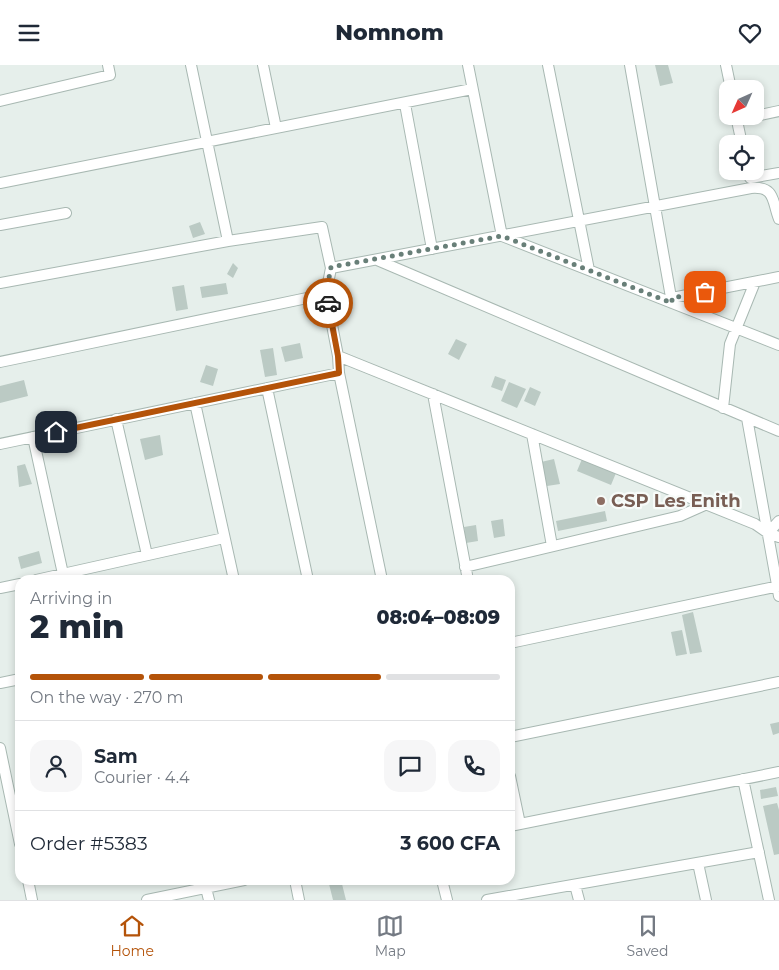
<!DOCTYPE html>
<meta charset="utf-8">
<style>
body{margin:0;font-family:Montserrat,sans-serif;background:#f6f6f7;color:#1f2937;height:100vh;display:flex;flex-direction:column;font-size:19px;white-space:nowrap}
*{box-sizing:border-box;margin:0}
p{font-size:16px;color:#747a83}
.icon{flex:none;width:28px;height:28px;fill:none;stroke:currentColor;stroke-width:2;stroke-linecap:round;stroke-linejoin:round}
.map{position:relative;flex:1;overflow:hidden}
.drawer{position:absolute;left:15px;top:510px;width:500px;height:310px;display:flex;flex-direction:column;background:#fff;border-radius:15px;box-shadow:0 2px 8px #0003}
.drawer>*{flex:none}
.needle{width:32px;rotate:225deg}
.tools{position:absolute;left:719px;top:15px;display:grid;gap:10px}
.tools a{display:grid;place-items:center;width:45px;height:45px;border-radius:10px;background:#fff;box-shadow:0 2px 8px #0003;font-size:25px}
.pin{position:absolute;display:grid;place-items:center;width:42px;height:42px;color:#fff;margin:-21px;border-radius:10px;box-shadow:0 2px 8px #0006}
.courier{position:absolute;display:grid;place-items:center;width:50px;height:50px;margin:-25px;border:4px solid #b45309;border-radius:50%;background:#fff;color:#222;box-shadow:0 1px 6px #0007}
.summary em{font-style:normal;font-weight:800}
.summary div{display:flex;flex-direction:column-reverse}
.summary{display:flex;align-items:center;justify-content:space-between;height:85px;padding:0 15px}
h1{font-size:32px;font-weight:800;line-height:38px}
.bar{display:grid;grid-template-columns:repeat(4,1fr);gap:8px 5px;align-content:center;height:60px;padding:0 15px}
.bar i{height:6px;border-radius:4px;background:#e0e1e3}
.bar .selected{background:#b45309}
.bar p{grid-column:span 4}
.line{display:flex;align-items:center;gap:12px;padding:0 15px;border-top:1px solid #e0e1e3}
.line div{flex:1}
.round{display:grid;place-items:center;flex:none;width:52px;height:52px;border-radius:15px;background:#f6f6f7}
header{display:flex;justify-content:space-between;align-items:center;height:65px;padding:0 15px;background:#fff;font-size:22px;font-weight:800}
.tabs{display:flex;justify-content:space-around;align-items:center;height:70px;border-top:1px solid #e0e1e3;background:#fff;font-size:14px;color:#747a83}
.tabs a{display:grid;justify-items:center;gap:2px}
.tabs .selected{color:#b45309}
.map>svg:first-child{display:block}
.building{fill:#bbcac4}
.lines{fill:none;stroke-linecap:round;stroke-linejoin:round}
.minor-casing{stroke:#a8b8b2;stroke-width:12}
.minor{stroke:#fff;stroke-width:10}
.done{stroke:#687f78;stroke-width:5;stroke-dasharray:0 9}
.route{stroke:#b45309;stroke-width:6}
.education-dot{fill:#8d6e63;stroke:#f7fbf9;stroke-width:2}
.labels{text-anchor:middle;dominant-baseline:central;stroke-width:4.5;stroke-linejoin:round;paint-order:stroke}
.education-label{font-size:18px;font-weight:bold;fill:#785e54;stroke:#f7fbf9;text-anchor:start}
</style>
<header><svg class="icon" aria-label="menu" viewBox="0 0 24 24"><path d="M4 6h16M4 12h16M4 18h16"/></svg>Nomnom<svg class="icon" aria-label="heart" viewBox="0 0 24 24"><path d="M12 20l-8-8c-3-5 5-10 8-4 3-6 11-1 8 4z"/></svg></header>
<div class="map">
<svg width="779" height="835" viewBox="0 0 779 835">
<rect width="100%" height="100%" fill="#e6efeb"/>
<path class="building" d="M655,0H668L673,18L660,21Z
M200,157L205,169L193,173L189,161Z
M233,198L238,203L233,213L227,209Z
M226,218L228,229L202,233L200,222Z
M184,220L188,244L176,246L172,222Z
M456,274L467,279L459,295L448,289Z
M300,278L303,293L285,297L281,282Z
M273,283L277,310L265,312L260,285Z
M206,300L218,304L213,321L200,317Z
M495,311L506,315L502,326L491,322Z
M24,315L28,331L0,338V321Z
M509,317L526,324L517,343L501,336Z
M530,322L541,327L535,341L524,336Z
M160,370L163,390L145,395L140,374Z
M554,394L560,419L547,421L541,397Z
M582,394L616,408L611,420L577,406Z
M25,399L32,419L19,422L17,401Z
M605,446L607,456L558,466L556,456Z
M503,454L505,471L494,473L491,456Z
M476,460L478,476L466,478L464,462Z
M39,486L42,498L21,504L18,492Z
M693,547L702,587L690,589L682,550Z
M682,565L687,589L676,591L671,567Z
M779,657V668L773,670L770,659Z
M776,722L778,731L761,734L760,725Z
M777,738L779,745V789L774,790L763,741Z
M328,815H341L346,835H333Z"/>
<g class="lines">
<g class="minor-casing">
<path id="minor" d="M191,0L228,176
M263,0L276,63
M468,0L502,171L779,280
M548,0L589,205
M630,0L672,238
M726,0L731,24
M0,36L110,10L108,0
M405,39L432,184
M736,51L742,79
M755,51L779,46
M750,113L779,108
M0,118L472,24
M0,160L66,148
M377,195L779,366
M331,203L751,123C776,121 772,137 779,154
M0,218L228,176L322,162L331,203L326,229L338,291L339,308L382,515
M672,233L779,212
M338,291L755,459L768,468L779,472
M0,297L326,229
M267,323L308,515
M433,329L468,515
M195,338L234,515
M723,343L730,279L755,217
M747,353L779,531
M116,354L147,490
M532,369L552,481
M33,372L63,509
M0,379L339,308
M768,468L779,456
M465,502L680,451L707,439
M36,515L224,473
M0,523L20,519
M510,578L779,521
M0,618L20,614
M510,672L779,617
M0,683L20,779
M510,711L520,759
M743,714L769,835
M510,761L779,707
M698,798L706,835
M28,815L32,835
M295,815L299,835
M442,815L447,835
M575,820L579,835
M206,823L209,835
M147,835L244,815
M487,835L759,787"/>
</g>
<use href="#minor" class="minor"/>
</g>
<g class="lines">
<path class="done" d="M328,238L326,229L331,202L502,171L672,238V233L705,227"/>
<path class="route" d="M56,367L339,308L338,291L328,238"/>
</g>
<circle class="education-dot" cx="601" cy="436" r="5"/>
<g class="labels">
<g class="education-label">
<text x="611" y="436">CSP Les Enith</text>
</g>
</g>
</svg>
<div class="tools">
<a><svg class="needle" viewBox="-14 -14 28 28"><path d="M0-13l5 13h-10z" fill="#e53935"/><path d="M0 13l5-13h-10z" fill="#747a83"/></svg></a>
<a><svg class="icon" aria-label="locate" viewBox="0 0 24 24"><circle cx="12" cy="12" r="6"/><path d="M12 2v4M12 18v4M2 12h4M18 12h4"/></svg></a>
</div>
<div class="pin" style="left:705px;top:227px;background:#ea580c"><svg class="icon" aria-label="bag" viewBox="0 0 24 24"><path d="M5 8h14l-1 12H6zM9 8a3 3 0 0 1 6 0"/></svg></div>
<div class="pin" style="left:56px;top:367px;background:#1f2937"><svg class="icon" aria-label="home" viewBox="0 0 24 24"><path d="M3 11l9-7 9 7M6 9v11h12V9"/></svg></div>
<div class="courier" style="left:328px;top:238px"><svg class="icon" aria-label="car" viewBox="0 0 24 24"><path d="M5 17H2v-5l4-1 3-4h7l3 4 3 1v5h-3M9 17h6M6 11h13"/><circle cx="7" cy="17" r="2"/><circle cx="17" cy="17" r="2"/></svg></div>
<section class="drawer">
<div class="summary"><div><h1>2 min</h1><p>Arriving in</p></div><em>08:04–08:09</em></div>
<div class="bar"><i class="selected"></i><i class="selected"></i><i class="selected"></i><i></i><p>On the way · 270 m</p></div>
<div class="line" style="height:90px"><a class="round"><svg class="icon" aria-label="person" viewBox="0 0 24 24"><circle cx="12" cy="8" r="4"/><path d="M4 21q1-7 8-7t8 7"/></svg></a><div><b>Sam</b><p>Courier · 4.4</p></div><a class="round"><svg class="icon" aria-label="chat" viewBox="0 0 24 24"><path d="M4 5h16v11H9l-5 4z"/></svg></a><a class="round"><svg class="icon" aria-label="phone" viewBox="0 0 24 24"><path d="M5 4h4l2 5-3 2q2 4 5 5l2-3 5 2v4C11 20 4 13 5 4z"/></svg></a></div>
<div class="line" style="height:65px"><div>Order #5383</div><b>3 600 CFA</b></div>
</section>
</div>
<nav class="tabs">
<a class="selected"><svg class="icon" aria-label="home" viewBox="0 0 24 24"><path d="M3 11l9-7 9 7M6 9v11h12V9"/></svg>Home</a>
<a><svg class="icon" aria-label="map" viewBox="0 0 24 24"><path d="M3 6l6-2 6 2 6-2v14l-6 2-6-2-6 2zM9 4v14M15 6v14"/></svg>Map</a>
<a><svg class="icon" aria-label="saved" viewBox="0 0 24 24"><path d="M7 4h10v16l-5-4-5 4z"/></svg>Saved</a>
</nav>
